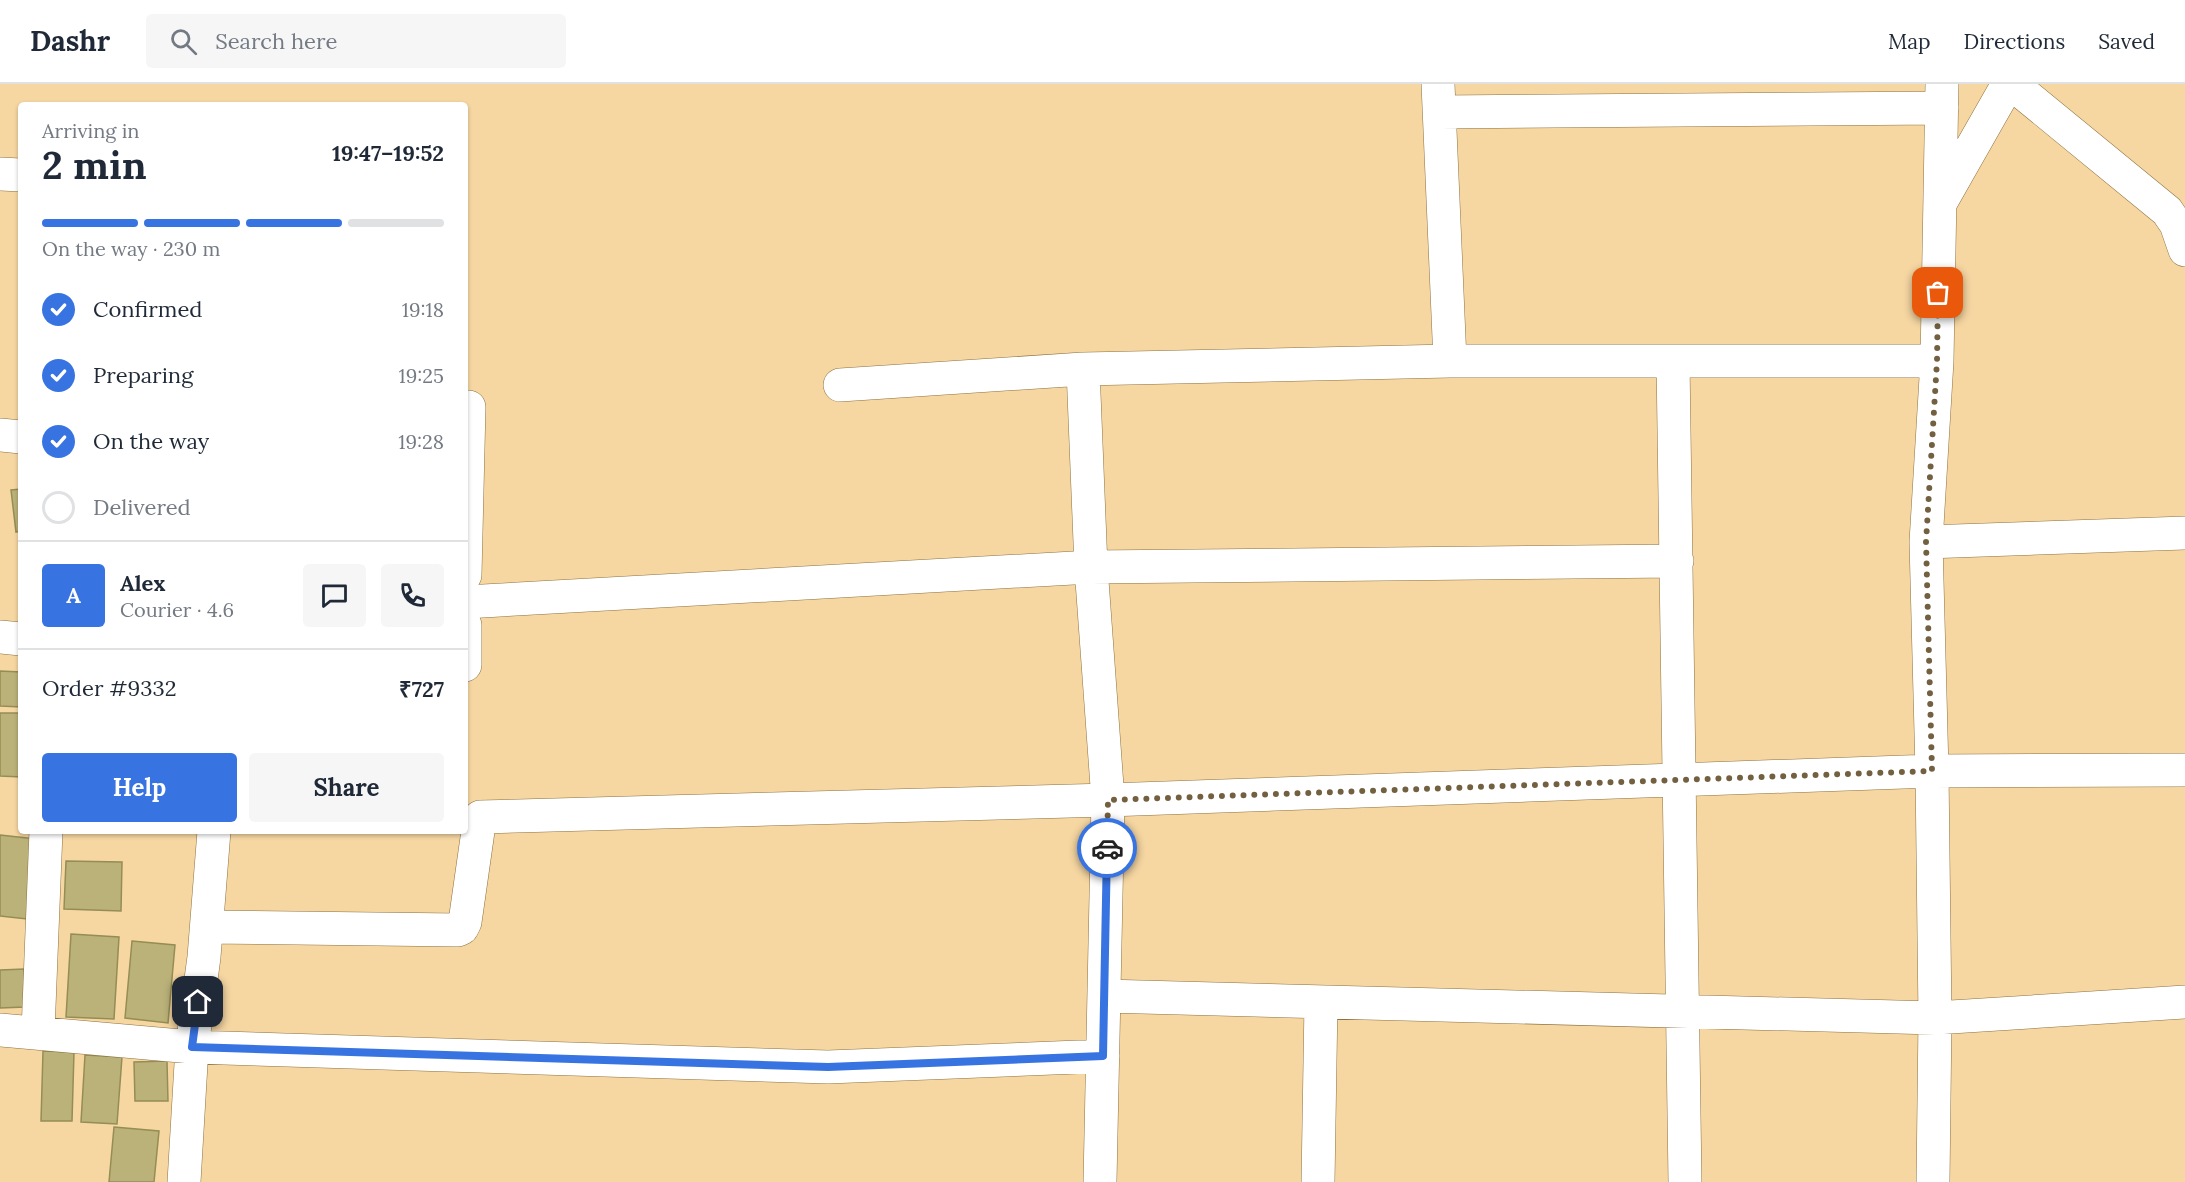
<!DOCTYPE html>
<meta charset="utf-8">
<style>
body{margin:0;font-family:Lora,serif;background:#f6f6f7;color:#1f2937;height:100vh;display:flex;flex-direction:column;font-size:22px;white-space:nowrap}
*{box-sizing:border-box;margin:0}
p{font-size:20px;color:#747a83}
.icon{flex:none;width:33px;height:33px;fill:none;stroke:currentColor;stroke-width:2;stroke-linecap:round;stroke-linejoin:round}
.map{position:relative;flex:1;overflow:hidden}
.details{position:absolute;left:18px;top:18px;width:450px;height:732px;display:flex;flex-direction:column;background:#fff;border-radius:6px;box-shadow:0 2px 4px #0004}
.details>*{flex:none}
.pin{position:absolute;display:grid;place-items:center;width:51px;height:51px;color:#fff;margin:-26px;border-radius:12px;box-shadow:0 3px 9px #0006}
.courier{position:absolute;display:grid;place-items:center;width:60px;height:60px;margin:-30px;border:4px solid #3873e2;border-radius:50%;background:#fff;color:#222;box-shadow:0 2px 8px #0007}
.headline em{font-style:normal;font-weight:800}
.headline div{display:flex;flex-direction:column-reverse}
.headline{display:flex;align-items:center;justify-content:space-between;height:102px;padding:0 24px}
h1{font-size:39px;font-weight:800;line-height:45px}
.bar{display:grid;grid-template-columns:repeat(4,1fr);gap:9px 6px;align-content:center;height:72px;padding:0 24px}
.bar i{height:8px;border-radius:4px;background:#e0e1e3}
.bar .on{background:#3873e2}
.bar p{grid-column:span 4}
.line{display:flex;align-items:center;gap:15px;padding:0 24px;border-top:2px solid #e0e1e3}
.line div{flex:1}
.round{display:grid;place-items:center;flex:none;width:63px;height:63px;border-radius:6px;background:#f6f6f7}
ol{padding:0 24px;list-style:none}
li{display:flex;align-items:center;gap:18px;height:66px}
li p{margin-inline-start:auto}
li .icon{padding:6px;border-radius:50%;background:#3873e2;color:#fff;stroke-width:4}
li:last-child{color:#747a83}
li i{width:33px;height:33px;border:3px solid #e0e1e3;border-radius:50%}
.primary-button{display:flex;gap:12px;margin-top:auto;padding:12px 24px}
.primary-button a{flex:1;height:69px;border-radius:6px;background:#3873e2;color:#fff;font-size:24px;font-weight:800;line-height:69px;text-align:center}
.primary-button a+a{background:#f6f6f7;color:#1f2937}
header{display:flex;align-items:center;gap:36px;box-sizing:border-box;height:84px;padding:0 30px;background:#fff;border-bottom:2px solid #e0e1e3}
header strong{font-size:28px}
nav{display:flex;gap:33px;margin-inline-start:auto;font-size:21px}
.search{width:420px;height:54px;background:#f6f6f7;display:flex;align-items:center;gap:15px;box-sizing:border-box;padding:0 21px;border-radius:6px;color:#747a83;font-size:22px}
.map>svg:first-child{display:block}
.building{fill:#bab279;stroke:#958d55;stroke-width:1.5}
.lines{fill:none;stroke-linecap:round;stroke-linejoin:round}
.minor-casing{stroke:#8d713f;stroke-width:34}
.minor{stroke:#fff;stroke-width:33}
.done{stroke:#736040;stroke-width:6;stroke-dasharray:0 10.8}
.route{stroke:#3873e2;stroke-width:8}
</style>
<header>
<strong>Dashr</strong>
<div class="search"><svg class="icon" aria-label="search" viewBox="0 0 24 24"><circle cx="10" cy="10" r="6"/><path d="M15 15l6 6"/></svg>Search here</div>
<nav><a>Map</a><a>Directions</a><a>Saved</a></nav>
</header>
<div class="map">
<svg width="2185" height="1098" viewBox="0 0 2185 1098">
<rect width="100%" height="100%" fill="#f6d7a2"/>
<path class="building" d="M21,405V447L16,448L11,406Z
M0,587L21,588V623L0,622Z
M0,629H21V693L0,692Z
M0,751L36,755L27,835L0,832Z
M66,777L122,778L121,827L64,825Z
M71,850L119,853L114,935L66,933Z
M132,857L175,861L168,939L125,934Z
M24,885L25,923L0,924V886Z
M43,967L74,968L72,1037H41Z
M85,971L122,973L117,1040L81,1038Z
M167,977L168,1017H135L134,978Z
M114,1043L159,1047L154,1098H109Z"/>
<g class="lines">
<g class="minor-casing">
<path id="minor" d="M1438,0L1450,277H1937
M2012,0L2167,127L2176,140L2185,166
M1440,28L1942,24
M0,90L21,91
M1942,116L2008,0
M1673,277L1685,1098
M840,301L1083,285L1450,277
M0,351L21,353
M1926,458L2185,449
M465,491L469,323
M465,518L1091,483L1677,477
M465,541V581
M0,553L21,555
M207,843L458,846L462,844L465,838L480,733L1108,716L1091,483L1083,285
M1104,912L1935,934L2185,918
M0,946L192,963L828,983L1103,972
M38,948L46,747
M184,1098L192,963L204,873L214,747
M1100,1098L1108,716L1932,687L2185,686
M1318,1098L1321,918
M1933,1098L1935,934L1932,687L1926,458L1937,277L1942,0"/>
</g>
<use href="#minor" class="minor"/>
</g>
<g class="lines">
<path class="done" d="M1107,764L1108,716L1932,687L1926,458L1937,277L1938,209"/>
<path class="route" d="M198,918L192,963L828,983L1103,972L1107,764"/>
</g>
</svg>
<div class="pin" style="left:1938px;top:209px;background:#ea580c"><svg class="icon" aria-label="bag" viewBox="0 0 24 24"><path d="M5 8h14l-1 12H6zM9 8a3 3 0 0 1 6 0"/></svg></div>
<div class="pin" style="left:198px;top:918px;background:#1f2937"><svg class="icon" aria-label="home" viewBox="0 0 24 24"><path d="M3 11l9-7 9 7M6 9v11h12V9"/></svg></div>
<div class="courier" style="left:1107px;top:764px"><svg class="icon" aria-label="car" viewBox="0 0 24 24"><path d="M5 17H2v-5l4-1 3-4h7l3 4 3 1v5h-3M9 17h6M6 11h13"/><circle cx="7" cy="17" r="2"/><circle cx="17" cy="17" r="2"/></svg></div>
<section class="details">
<div class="headline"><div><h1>2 min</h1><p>Arriving in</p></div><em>19:47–19:52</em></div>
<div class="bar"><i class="on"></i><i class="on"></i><i class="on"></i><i></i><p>On the way · 230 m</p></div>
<ol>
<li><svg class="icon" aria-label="check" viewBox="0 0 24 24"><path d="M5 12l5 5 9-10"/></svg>Confirmed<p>19:18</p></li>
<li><svg class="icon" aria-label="check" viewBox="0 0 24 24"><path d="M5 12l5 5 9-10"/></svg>Preparing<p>19:25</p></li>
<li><svg class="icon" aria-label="check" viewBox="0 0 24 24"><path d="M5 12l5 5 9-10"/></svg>On the way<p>19:28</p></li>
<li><i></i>Delivered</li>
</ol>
<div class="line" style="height:108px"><b class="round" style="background:#3873e2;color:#fff">A</b><div><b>Alex</b><p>Courier · 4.6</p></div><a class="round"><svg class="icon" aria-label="chat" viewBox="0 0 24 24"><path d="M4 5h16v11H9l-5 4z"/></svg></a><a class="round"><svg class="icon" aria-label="phone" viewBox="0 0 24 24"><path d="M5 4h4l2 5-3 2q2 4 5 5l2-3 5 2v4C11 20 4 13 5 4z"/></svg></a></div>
<div class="line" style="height:78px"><div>Order #9332</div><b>₹727</b></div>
<div class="primary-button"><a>Help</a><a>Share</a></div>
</section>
</div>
